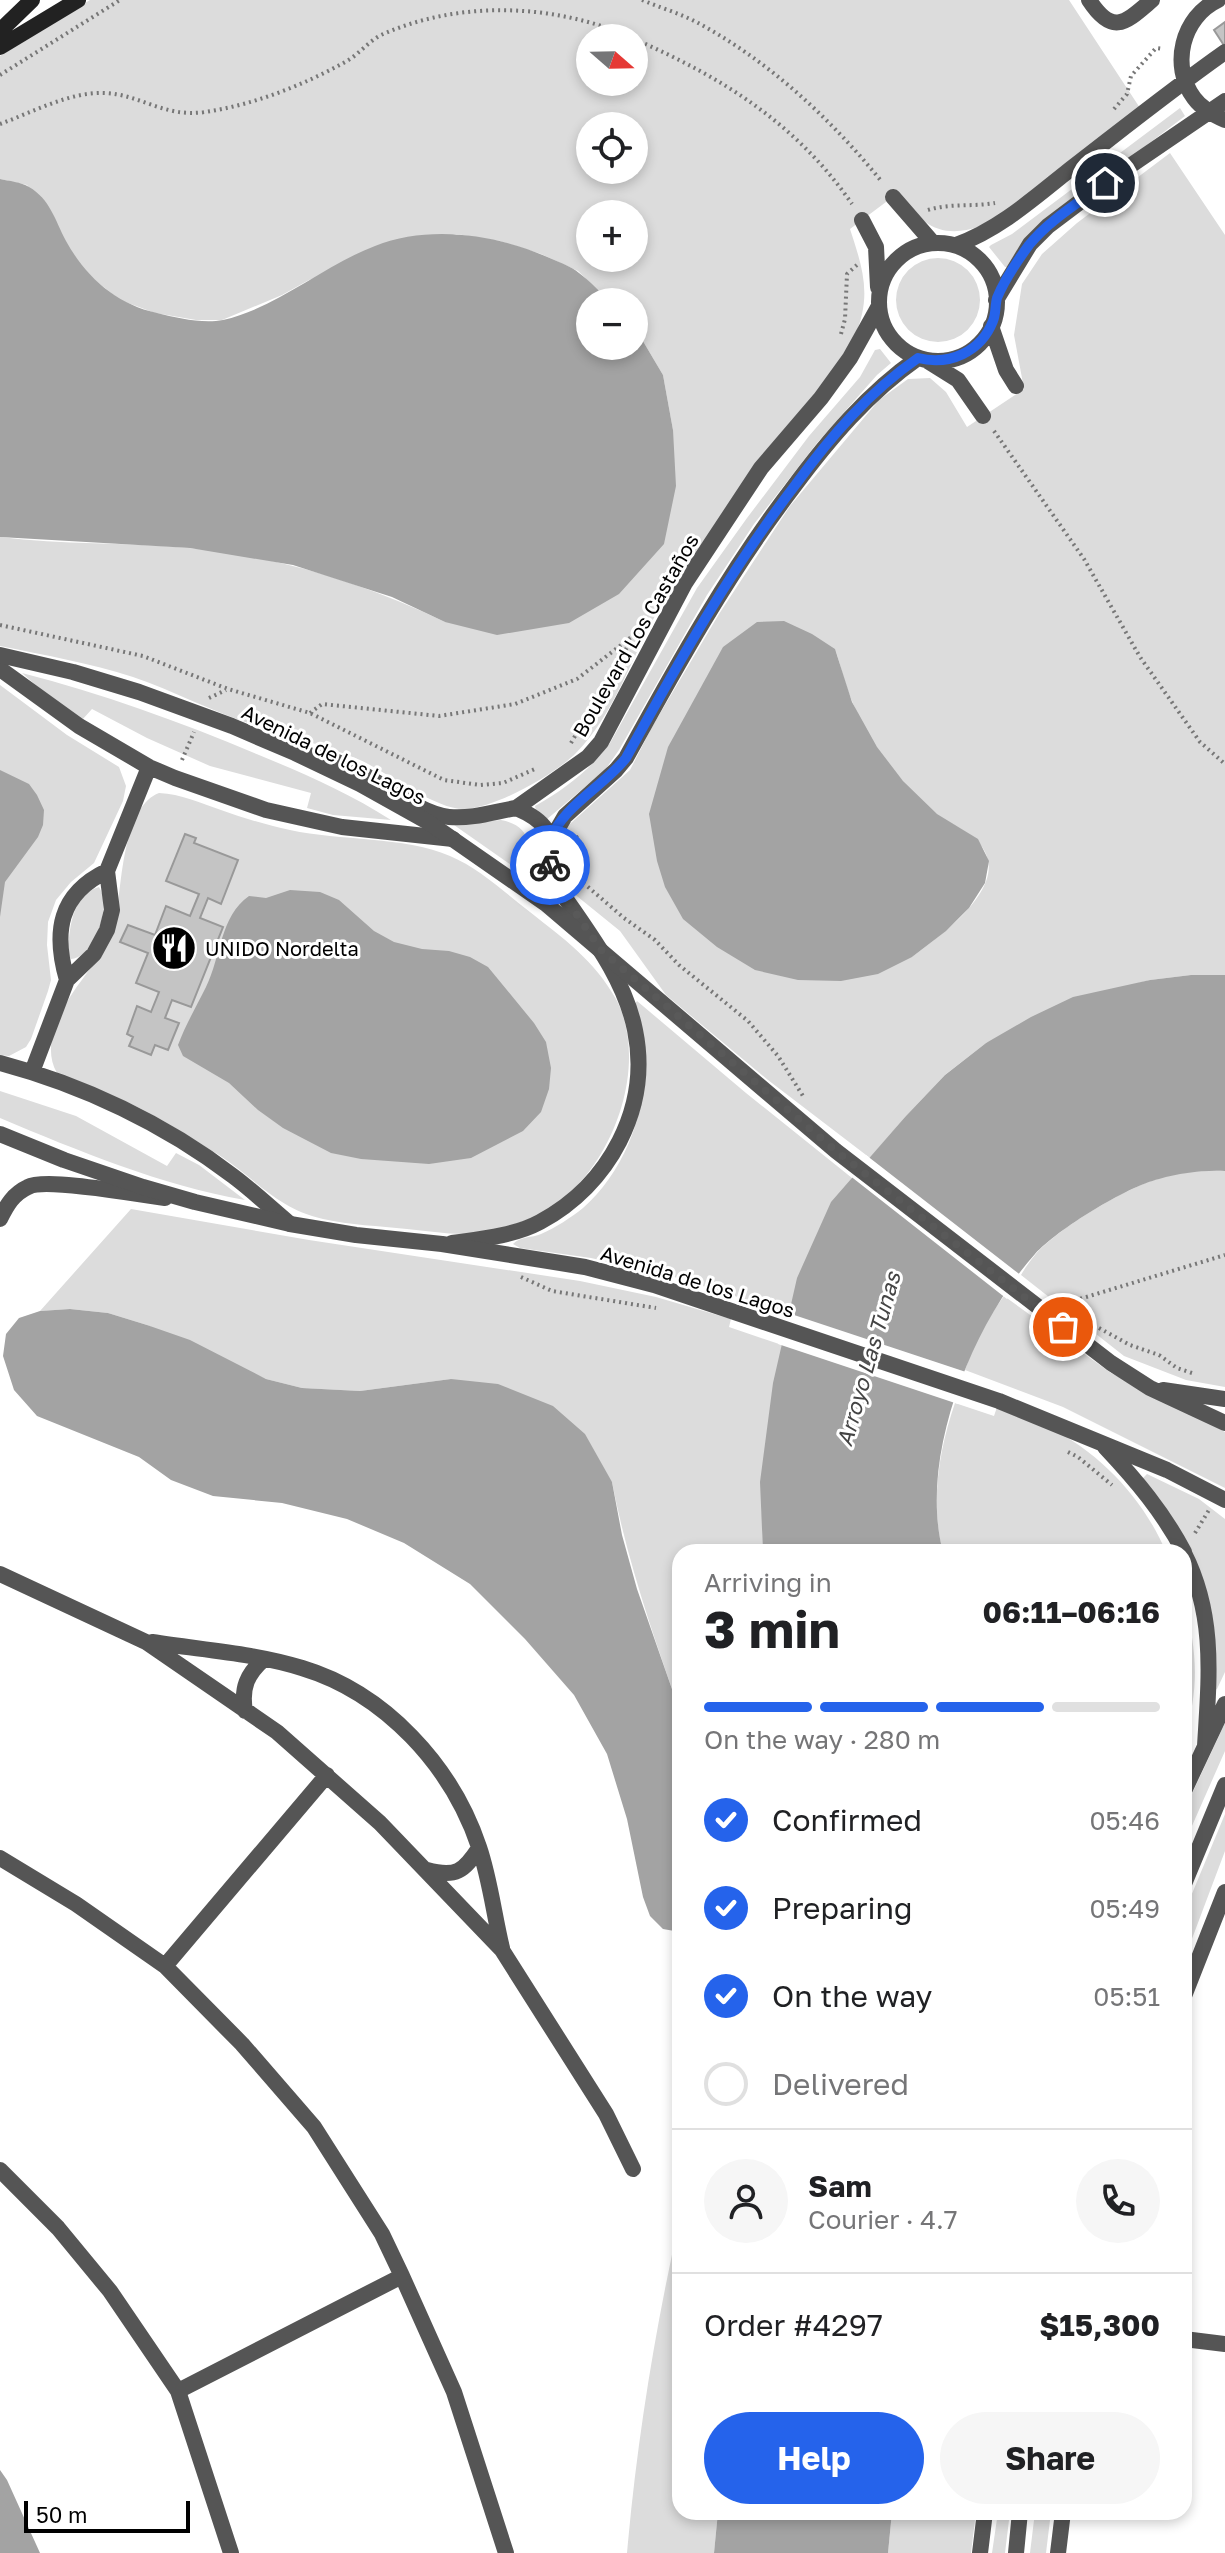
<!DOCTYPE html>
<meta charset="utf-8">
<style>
body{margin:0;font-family:"Golos Text",sans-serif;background:#f6f6f6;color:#202124;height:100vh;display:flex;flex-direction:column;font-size:30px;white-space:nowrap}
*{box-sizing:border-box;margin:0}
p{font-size:26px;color:#757577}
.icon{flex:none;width:44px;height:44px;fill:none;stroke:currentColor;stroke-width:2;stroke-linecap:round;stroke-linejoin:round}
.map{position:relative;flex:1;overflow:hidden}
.details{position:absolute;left:672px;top:1544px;width:520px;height:976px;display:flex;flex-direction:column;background:#fff;border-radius:24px;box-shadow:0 4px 12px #0003}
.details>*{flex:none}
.needle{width:52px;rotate:110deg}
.tools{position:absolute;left:576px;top:24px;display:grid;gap:16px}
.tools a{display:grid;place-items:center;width:72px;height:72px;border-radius:50%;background:#fff;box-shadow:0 4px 12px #0003;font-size:40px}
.scale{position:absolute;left:24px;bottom:20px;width:166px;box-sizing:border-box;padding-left:8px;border:4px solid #000;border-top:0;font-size:22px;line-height:28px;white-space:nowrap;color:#000;-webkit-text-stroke:6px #fff;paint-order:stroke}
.pin{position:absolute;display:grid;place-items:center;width:68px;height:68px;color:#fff;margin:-34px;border:4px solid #fff;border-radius:50%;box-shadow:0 2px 8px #0007}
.courier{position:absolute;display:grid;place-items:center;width:80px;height:80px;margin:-40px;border:6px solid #2563eb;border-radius:50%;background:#fff;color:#222;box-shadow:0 2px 10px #0007}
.headline em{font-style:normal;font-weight:700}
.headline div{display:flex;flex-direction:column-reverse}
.headline{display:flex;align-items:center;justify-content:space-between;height:136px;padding:0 32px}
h1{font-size:52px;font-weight:700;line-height:60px}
.bar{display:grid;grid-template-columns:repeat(4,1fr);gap:12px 8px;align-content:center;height:96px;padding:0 32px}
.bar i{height:10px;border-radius:6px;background:#e0e0e0}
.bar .current{background:#2563eb}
.bar p{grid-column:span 4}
.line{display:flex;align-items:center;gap:20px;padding:0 32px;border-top:2px solid #e0e0e0}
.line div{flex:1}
.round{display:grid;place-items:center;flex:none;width:84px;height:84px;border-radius:42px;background:#f6f6f6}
ol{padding:0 32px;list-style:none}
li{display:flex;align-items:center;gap:24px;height:88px}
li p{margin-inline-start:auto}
li .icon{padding:8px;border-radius:50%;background:#2563eb;color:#fff;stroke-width:4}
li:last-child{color:#757577}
li i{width:44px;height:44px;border:4px solid #e0e0e0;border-radius:50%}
.action{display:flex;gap:16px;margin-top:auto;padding:16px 32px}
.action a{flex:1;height:92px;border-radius:48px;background:#2563eb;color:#fff;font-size:32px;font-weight:700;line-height:92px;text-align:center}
.action a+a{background:#f6f6f6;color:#202124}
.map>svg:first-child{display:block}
.green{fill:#dcdcdc;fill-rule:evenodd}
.water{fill:#a3a3a3}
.pier{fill:#fff}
.building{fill:#c4c4c4;stroke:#999;stroke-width:2}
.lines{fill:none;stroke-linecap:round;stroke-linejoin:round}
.path{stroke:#777;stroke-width:4;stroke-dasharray:2 4;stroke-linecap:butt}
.minor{stroke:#555;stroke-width:16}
.tertiary{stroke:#555;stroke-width:16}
.secondary{stroke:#222;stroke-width:16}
.done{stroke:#595959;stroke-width:8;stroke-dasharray:0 14.4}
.route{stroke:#2563eb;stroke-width:10}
.labels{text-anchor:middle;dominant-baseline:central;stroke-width:6;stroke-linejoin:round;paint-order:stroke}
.street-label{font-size:20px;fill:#000;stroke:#fff}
.poi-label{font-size:20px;fill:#000;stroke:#fff;text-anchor:start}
.water-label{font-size:22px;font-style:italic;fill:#444;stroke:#fff}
</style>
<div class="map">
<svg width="1225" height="2553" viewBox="0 0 1225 2553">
<rect width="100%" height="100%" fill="#fff"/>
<path class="green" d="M90,0H1069L1140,108L1002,216C979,229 948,240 924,221C914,214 906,202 898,193L850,229C859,257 869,284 862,314C855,346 834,374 814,399C760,469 700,537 656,614C630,661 614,714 576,753C554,775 497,807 466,809C437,811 387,772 360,760C326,745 289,737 254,725C213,712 174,691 133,677C90,663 44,655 0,646V537C62,545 126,542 189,548C278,556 364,583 445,622L673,430L663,375L634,326V302H610L578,271L541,254L500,241L456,234L309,280L282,295L222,320H196L155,313L120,300L86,273L27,185L0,179V56ZM590,38H634V82H590ZM590,126H634V170H590ZM590,214H634V258H590Z
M1180,108L1185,116L1042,225L1009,267H1005L989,247L991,245L1012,234Z
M1170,153L1225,235V975H1191L1150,980L1120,988L986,1043L946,1074L905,1117L870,1158L768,1080L666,995L620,931L562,884L556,873L555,842L562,831L630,770L652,727L719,614L790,506L879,400L908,379L930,378L946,392L967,427L1024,389L1014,335L1022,284L1042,254L1077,223ZM835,649C841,666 845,685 852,701C869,743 901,784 935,813C954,828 982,834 988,860C996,897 937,938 912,957Z
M896 300a42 42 0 1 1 84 0a42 42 0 1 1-84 0Z
M880,349L891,363L877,375L817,443L754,524L707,595L619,750L605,770L546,820L536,811L535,806C565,789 589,771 610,743L697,588L747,518L809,436L860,377L875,350Z
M22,673C103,694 181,722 259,755C305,774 349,793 391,820L333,815L307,808L311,793L210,766L147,738L92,709L82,720L47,695Z
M0,685L67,735L119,767L126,786L123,801L94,863L71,882L56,900L48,922L47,945L51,980L48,991L31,1039L26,1047L9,1056L0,1055Z
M159,793C181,794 200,803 221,810C243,818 267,825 290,830C341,841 403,836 450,856C479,868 505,893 530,912C564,939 594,960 616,999C654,1072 604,1191 529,1219C513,1225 495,1231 479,1233C456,1236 430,1231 407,1229C379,1226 350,1225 323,1219C276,1208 256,1179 219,1155C189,1137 160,1117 129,1103C105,1092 81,1082 57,1073C39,1042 65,1002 84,977C88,970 95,964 99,957C103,951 105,941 108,934C111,924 116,914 118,904C122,874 126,805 159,793Z
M501,820C533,826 530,849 532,874L528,876L524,874L454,825Z
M99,887C112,906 95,957 71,959L68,955C69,931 71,895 99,887Z
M637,1001L746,1093L852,1178L789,1313L671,1276L591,1258L520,1248L513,1244C520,1236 532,1238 541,1234C555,1228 572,1217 583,1208C636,1162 662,1070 634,1005Z
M0,1091L76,1116L167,1166L176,1153L199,1165L245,1200C160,1185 79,1151 0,1118Z
M1225,1171V1387L1186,1380L1124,1356L1021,1275C1025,1268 1030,1261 1035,1255C1057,1229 1124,1189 1157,1179C1178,1172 1203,1170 1225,1171Z
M131,1209L309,1240L580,1281L656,1297L731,1319L729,1327L782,1345L761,1482L763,1552H680V1712C653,1634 628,1564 612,1482L451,1379L360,1391L302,1388L266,1379L147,1325L108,1313L70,1309L40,1311Z
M1004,1296L1111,1373L1225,1432V1488L1063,1407L965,1370C974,1343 987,1319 1004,1296Z
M955,1403L994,1416L997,1407C1014,1414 1033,1419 1049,1427C1101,1454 1143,1498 1166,1552H943C930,1504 939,1449 955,1403Z
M1147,1474L1199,1499L1225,1519V1672L1217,1689L1213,1691L1208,1610L1142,1479Z
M1184,1598C1197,1652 1200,1686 1184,1740Z
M1225,1723V1751L1184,1844V1811Z
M1225,1814V1851L1184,1960V1913Z
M680,2218V2512H718L714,2553H627C637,2440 655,2329 680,2218Z
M892,2512H976L971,2553H888Z
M998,2512H1010L1005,2553H992Z
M1035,2512H1051L1046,2553H1030Z"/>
<path class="water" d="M0,179C9,181 21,182 29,187C50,199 55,220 66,241C86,277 116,304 157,313C177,318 203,324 223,320C277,308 324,265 375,246C431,224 499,235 552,259C561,263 572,267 579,273C590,281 600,292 610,302H590V346H634V326L663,375L673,430L676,486L664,544L619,594L569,623L497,635L445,622L392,597L293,565L190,548L0,537Z
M784,621L812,634L835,649L852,702L877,747L903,781L937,814L978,839L989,861L985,883L969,908L946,931L912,957L878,974L841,981L798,980L755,970L717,947L683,919L665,887L657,861L649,814L668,747L723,647L757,622Z
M0,770L29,784L37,795L44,810L43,825L38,837L5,882L0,917Z
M290,890L320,892L339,900L374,931L394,942L422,949L449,951L470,957L488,967L534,1023L546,1042L551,1068L549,1089L541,1112L523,1131L471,1158L429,1164L361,1159L331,1153L283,1128L258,1110L229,1083L183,1056L178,1045C186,1024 196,1007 206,987C221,957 220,916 249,896L266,898Z
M1191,975H1225V1171C1203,1170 1180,1173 1159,1179C1126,1187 1058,1229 1035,1254C972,1324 918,1458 943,1552H763L760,1482L773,1383L797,1278L831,1202L905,1117L945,1075L986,1043L1031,1017L1073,997L1150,980Z
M70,1309L108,1313L147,1325L190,1340L266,1379L302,1388L360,1391L451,1379L498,1384L553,1406L585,1434L612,1482L622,1535L637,1589L680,1712V1932L663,1929L650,1916L643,1897L627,1819L607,1754L574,1695L525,1639L470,1584L404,1543L347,1519L282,1503L213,1496L171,1480L139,1457L37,1416L14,1390L3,1356L6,1334L19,1318L40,1311Z
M0,2470L7,2480L40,2553H0Z
M718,2512H892L888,2553H714Z"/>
<path class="pier" d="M866,1155L1023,1277L1007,1299L849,1175Z
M785,1312L969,1373L958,1404L778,1344Z"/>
<path class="building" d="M1225,22V47L1214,30Z
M185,834L196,838L194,843L238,860L221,904L208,898L200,918L223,927L191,1007L172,1000L165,1018L179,1023L168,1050L155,1045L151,1055L129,1046L133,1037L127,1034L137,1006L151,1012L159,992L136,983L148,953L120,942L128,925L155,935L166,906L190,916L199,894L166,881Z"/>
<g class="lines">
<path class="path" d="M642,0C661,8 682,14 700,24C771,63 831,119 882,182
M634,39C722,77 797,124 852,204
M0,75L120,0
M1114,109L1127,94L1131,76L1156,48L1164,49
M0,124C33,112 69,92 104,93C140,94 164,118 205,112C253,105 304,85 347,61C359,54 368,42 381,35C459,0 554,3 633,38
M928,210C950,203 973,207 995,203
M841,334L845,319L847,274L858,264
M994,431L1084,559L1140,657L1200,742L1225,764
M0,625L143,656L228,689L310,713L444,780L480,785L503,783L535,769
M209,698L226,690
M310,713L322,704L439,716L515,704L577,679L634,635
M571,743L629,644
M182,760L194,732
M576,836L581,844L573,874L624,918L655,940L679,965L748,1021L778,1056L803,1096
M521,1277L552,1291L656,1308
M1063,1304L1225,1255
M1099,1328L1130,1345L1159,1355L1177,1368L1195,1374
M1068,1452L1078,1457L1112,1485
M1195,1533L1209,1510
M1184,1655L1189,1665L1184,1682"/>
<path class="minor" d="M1089,0C1113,37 1126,22 1152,0
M1218,0C1182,17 1170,66 1194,98C1202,109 1214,115 1225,120
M893,197L933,243
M862,220L876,247L878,287
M879 302a59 59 0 1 1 118 0a59 59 0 1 1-118 0Z
M956,245C998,230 1033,199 1068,171C1120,131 1171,90 1225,52
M996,300L1030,244L1048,226L1105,183L1225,101
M991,326L1006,370L1016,386
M926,360L958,380L983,416
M0,669L79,726L149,767L175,778L266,810L342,827L453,839
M302,754C319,757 335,760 350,767C378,780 419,814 449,817C473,819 493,812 516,808C572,832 534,850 557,886C587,931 624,976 635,1030C651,1108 609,1185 540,1222C514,1236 481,1239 452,1243
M516,808L588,757L601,742L685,583L761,468L821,398L850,358L879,306
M550,842L565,816L616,770L626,758C677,665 728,573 792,489C829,439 868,393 918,358
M107,871L149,767
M0,1063C83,1085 165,1124 233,1176C253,1191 271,1208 290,1224
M32,1072L67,980L94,954L107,930L112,910L107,871C59,894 53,932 67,980
M0,1219C7,1205 13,1194 28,1187C45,1177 140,1195 165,1198
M0,1574L146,1642L277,1732L380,1823L502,1950L606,2114L633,2169
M152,1642C202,1650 254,1653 302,1668C385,1693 452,1766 479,1847C490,1879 494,1915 502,1948
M245,1711C241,1688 247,1674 264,1659
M0,1858L76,1904L165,1966L242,2044L314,2127L382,2234L402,2276L454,2392L506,2553
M427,1870C456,1878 464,1871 479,1848
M165,1966L327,1775
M1184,1996L1225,1892
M0,2170L58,2228L110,2291L178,2391L231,2553
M1184,2339L1225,2344
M178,2391L402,2276
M1058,2553L1063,2512"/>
<path class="tertiary" d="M0,655L73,672L139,692L232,726L295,753L360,784L428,822L546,904L836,1151L1111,1363L1150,1388L1225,1423
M0,1134L64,1160L143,1187L195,1202L290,1224L356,1235L442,1244L585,1267L654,1285L999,1401L1167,1470L1225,1500
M1163,1390L1225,1399
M1105,1447C1136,1480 1163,1512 1184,1552
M1184,1553C1216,1616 1209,1678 1205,1746
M1184,1791L1225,1704
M1184,1884L1225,1785
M980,2553L985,2512
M1016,2553L1020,2512"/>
<path class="secondary" d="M0,31L32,0
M0,47L78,0"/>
</g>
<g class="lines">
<path class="done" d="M550,865L551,875L557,886L602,951L836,1151L1063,1327"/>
<path class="route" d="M550,865C549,857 547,848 550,840C563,806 604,786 626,758C678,663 730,570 796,484C831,436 869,392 918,358C949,366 981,352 993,321C996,314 995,305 997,298C1004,280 1018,260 1029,245C1049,220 1080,202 1105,183"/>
</g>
<defs>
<g id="restaurant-disc" transform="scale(2.3)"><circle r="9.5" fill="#000" stroke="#fff"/><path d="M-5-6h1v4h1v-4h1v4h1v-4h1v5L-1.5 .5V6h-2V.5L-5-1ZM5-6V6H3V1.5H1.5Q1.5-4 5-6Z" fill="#fff"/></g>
</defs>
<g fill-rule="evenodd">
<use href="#restaurant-disc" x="174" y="948"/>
</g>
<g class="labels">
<g class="street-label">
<text transform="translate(635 635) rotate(-60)">Boulevard Los Castaños</text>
<text transform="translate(334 754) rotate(26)">Avenida de los Lagos</text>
<text transform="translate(698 1281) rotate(17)">Avenida de los Lagos</text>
</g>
<g class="poi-label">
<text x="205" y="948">UNIDO Nordelta</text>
</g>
<g class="water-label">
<text transform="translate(868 1359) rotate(-74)">Arroyo Las Tunas</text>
</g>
</g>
</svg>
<div class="tools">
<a><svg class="needle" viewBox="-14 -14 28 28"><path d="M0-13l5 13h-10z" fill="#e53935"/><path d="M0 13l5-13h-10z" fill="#757577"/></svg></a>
<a><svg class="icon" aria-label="locate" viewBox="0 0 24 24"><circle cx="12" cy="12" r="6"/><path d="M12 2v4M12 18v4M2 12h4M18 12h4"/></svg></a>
<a>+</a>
<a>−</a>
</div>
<div class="scale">50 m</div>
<div class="pin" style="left:1063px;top:1327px;background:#ea580c"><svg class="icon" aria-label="bag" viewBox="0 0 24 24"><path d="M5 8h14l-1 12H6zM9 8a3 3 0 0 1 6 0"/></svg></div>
<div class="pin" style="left:1105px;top:183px;background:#1f2937"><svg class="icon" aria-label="home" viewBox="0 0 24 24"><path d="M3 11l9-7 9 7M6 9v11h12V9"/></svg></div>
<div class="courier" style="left:550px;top:865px"><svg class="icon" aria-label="bike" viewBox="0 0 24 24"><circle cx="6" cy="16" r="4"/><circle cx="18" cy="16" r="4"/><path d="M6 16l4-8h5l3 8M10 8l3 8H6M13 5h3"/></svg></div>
<section class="details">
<div class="headline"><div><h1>3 min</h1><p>Arriving in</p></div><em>06:11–06:16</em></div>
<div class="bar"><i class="current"></i><i class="current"></i><i class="current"></i><i></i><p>On the way · 280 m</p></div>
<ol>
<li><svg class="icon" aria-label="check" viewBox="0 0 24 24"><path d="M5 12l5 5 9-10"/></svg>Confirmed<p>05:46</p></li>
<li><svg class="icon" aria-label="check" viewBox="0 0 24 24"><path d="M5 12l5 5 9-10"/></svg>Preparing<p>05:49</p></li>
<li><svg class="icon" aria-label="check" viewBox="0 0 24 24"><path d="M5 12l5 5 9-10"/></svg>On the way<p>05:51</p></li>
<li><i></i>Delivered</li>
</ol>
<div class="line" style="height:144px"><a class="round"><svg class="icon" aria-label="person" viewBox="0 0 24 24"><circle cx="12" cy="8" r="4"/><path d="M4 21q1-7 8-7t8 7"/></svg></a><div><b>Sam</b><p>Courier · 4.7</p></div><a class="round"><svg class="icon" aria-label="phone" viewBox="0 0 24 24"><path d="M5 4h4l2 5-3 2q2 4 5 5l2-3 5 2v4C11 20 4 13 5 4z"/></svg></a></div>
<div class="line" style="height:104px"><div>Order #4297</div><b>$15,300</b></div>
<div class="action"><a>Help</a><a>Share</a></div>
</section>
</div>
